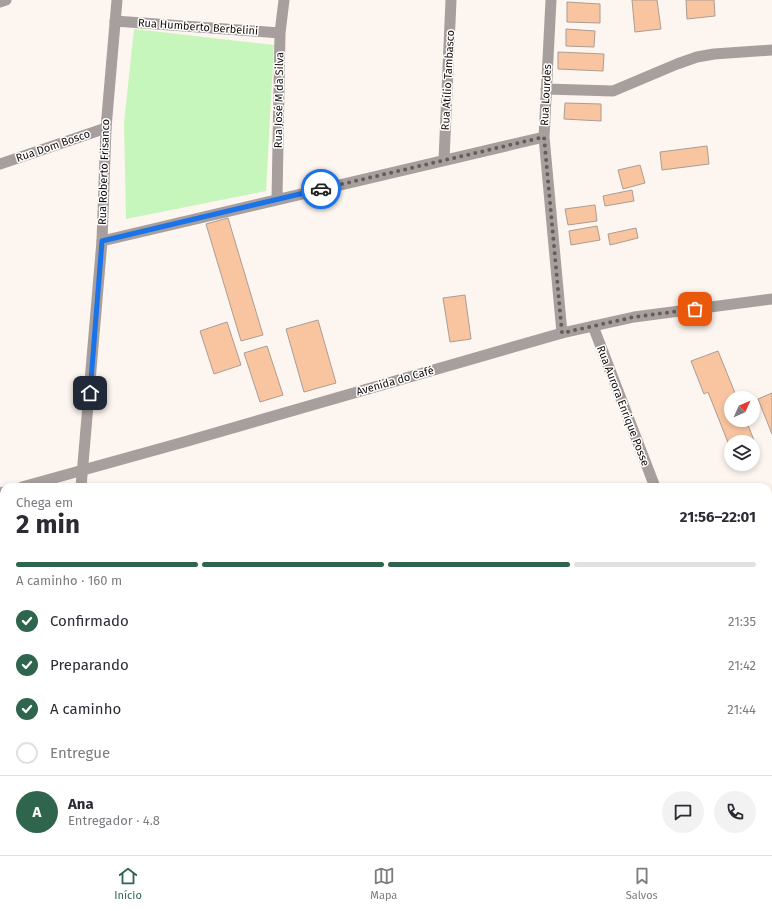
<!DOCTYPE html>
<html lang="pt">
<meta charset="utf-8">
<style>
body{margin:0;font-family:"Fira Sans",sans-serif;background:#f2f2f3;color:#2b2b33;height:100vh;display:flex;flex-direction:column;font-size:15px;white-space:nowrap}
*{box-sizing:border-box;margin:0}
p{font-size:13px;color:#7c7c81}
.icon{flex:none;width:22px;height:22px;fill:none;stroke:currentColor;stroke-width:2;stroke-linecap:round;stroke-linejoin:round}
.map{position:relative;flex:1;overflow:hidden}
.side{position:absolute;left:0px;top:483px;width:772px;height:372px;display:flex;flex-direction:column;background:#fff;border-radius:12px 12px 0 0;box-shadow:0 2px 6px #0003}
.side>*{flex:none}
.needle{width:26px;rotate:45deg}
.tools{position:absolute;left:724px;top:391px;display:grid;gap:8px}
.tools a{display:grid;place-items:center;width:36px;height:36px;border-radius:50%;background:#fff;box-shadow:0 2px 6px #0003;font-size:20px}
.pin{position:absolute;display:grid;place-items:center;width:34px;height:34px;color:#fff;margin:-17px;border-radius:8px;box-shadow:0 2px 6px #0006}
.courier{position:absolute;display:grid;place-items:center;width:40px;height:40px;margin:-20px;border:3px solid #1a73e8;border-radius:50%;background:#fff;color:#222;box-shadow:0 1px 5px #0007}
.headline em{font-style:normal;font-weight:700}
.headline div{display:flex;flex-direction:column-reverse}
.headline{display:flex;align-items:center;justify-content:space-between;height:68px;padding:0 16px}
h1{font-size:26px;font-weight:700;line-height:30px}
.bar{display:grid;grid-template-columns:repeat(4,1fr);gap:6px 4px;align-content:center;height:48px;padding:0 16px}
.bar i{height:5px;border-radius:3px;background:#e1e1e2}
.bar .selected{background:#2f654c}
.bar p{grid-column:span 4}
.line{display:flex;align-items:center;gap:10px;padding:0 16px;border-top:1px solid #e1e1e2}
.line div{flex:1}
.round{display:grid;place-items:center;flex:none;width:42px;height:42px;border-radius:21px;background:#f2f2f3}
ol{padding:0 16px;list-style:none}
li{display:flex;align-items:center;gap:12px;height:44px}
li p{margin-inline-start:auto}
li .icon{padding:4px;border-radius:50%;background:#2f654c;color:#fff;stroke-width:4}
li:last-child{color:#7c7c81}
li i{width:22px;height:22px;border:2px solid #e1e1e2;border-radius:50%}
.tab-bar{display:flex;justify-content:space-around;align-items:center;height:56px;border-top:1px solid #e1e1e2;background:#fff;font-size:11px;color:#7c7c81}
.tab-bar a{display:grid;justify-items:center;gap:2px}
.tab-bar .selected{color:#2f654c}
.map>svg:first-child{display:block}
.green{fill:#c7f6bc}
.building{fill:#f9c5a1;stroke:#ab9d94}
.lines{fill:none;stroke-linecap:round;stroke-linejoin:round}
.service{stroke:#a79f9e;stroke-width:6}
.minor{stroke:#a79f9e;stroke-width:11}
.tertiary{stroke:#a79f9e;stroke-width:11}
.secondary{stroke:#807673;stroke-width:11}
.done{stroke:#645e5a;stroke-width:4;stroke-dasharray:0 7.2}
.route{stroke:#1a73e8;stroke-width:5}
.labels{text-anchor:middle;dominant-baseline:central;stroke-width:3;stroke-linejoin:round;paint-order:stroke}
.street-label{font-size:11px;fill:#120d0a;stroke:#fff}
</style>
<div class="map">
<svg width="772" height="855" viewBox="0 0 772 855">
<rect width="100%" height="100%" fill="#fdf5ef"/>
<path class="green" d="M134,29L274,45L266,191L126,219L124,123Z"/>
<path class="building" d="M632,0H657L661,29L635,32Z
M686,0H714L715,16L687,19Z
M567,2L600,4V23L567,22Z
M566,29L595,31L594,47L566,46Z
M558,52L604,54L603,71L558,69Z
M565,103L601,104V121L564,119Z
M707,146L709,164L662,170L660,152Z
M640,165L645,183L623,189L618,170Z
M632,190L634,201L605,206L603,196Z
M595,205L597,221L568,225L565,209Z
M228,218L263,335L241,341L206,224Z
M597,226L600,240L571,245L569,231Z
M636,228L638,238L610,245L608,234Z
M465,295L471,339L450,342L443,298Z
M318,320L336,383L304,392L286,329Z
M227,322L241,365L214,374L200,331Z
M267,346L283,395L260,402L244,353Z
M718,351L737,398H731V420H746L757,448L753,449V442H731V450L708,392L704,394L691,361Z
M772,393V434L758,399Z"/>
<g class="lines">
<path class="service" d="M395,851L396,855"/>
<path class="minor" d="M551,0L544,137L562,333
M0,2L6,0
M115,21L280,33
M546,89L613,91L677,64L697,57L714,54L772,50
M444,160L451,0
M0,164L106,128
M277,199L280,33L284,0
M102,241L544,137
M593,326L655,487
M768,815L772,830
M637,851L639,855
M423,855L435,851"/>
<path class="tertiary" d="M22,487L184,442L562,333L634,317L772,299
M81,487L102,241L106,128L117,0
M0,493L4,492
M0,682L4,678"/>
<path class="secondary" d="M0,757L4,768
M33,851L35,855"/>
</g>
<g class="lines">
<path class="done" d="M321,189L544,137L562,333L634,317L695,309"/>
<path class="route" d="M90,393L102,241L321,189"/>
</g>
<g class="labels">
<g class="street-label">
<text transform="translate(198 27) rotate(4)">Rua Humberto Berbelini</text>
<text transform="translate(448 80) rotate(-87)">Rua Atílio Tambasco</text>
<text transform="translate(546 95) rotate(-87)">Rua Lourdes</text>
<text transform="translate(279 100) rotate(-89)">Rua José M da Silva</text>
<text transform="translate(53 146) rotate(-19)">Rua Dom Bosco</text>
<text transform="translate(104 172) rotate(-88)">Rua Roberto Frisanco</text>
<text transform="translate(395 381) rotate(-16)">Avenida do Café</text>
<text transform="translate(623 406) rotate(69)">Rua Aurora Enrique Posse</text>
</g>
</g>
</svg>
<div class="tools">
<a><svg class="needle" viewBox="-14 -14 28 28"><path d="M0-13l5 13h-10z" fill="#e53935"/><path d="M0 13l5-13h-10z" fill="#7c7c81"/></svg></a>
<a><svg class="icon" aria-label="layers" viewBox="0 0 24 24"><path d="M12 4l9 5-9 5-9-5zM3 14l9 5 9-5"/></svg></a>
</div>
<div class="pin" style="left:695px;top:309px;background:#ea580c"><svg class="icon" aria-label="bag" viewBox="0 0 24 24"><path d="M5 8h14l-1 12H6zM9 8a3 3 0 0 1 6 0"/></svg></div>
<div class="pin" style="left:90px;top:393px;background:#1f2937"><svg class="icon" aria-label="home" viewBox="0 0 24 24"><path d="M3 11l9-7 9 7M6 9v11h12V9"/></svg></div>
<div class="courier" style="left:321px;top:189px"><svg class="icon" aria-label="car" viewBox="0 0 24 24"><path d="M5 17H2v-5l4-1 3-4h7l3 4 3 1v5h-3M9 17h6M6 11h13"/><circle cx="7" cy="17" r="2"/><circle cx="17" cy="17" r="2"/></svg></div>
<section class="side">
<div class="headline"><div><h1>2 min</h1><p>Chega em</p></div><em>21:56–22:01</em></div>
<div class="bar"><i class="selected"></i><i class="selected"></i><i class="selected"></i><i></i><p>A caminho · 160 m</p></div>
<ol>
<li><svg class="icon" aria-label="check" viewBox="0 0 24 24"><path d="M5 12l5 5 9-10"/></svg>Confirmado<p>21:35</p></li>
<li><svg class="icon" aria-label="check" viewBox="0 0 24 24"><path d="M5 12l5 5 9-10"/></svg>Preparando<p>21:42</p></li>
<li><svg class="icon" aria-label="check" viewBox="0 0 24 24"><path d="M5 12l5 5 9-10"/></svg>A caminho<p>21:44</p></li>
<li><i></i>Entregue</li>
</ol>
<div class="line" style="height:72px"><b class="round" style="background:#2f654c;color:#fff">A</b><div><b>Ana</b><p>Entregador · 4.8</p></div><a class="round"><svg class="icon" aria-label="chat" viewBox="0 0 24 24"><path d="M4 5h16v11H9l-5 4z"/></svg></a><a class="round"><svg class="icon" aria-label="phone" viewBox="0 0 24 24"><path d="M5 4h4l2 5-3 2q2 4 5 5l2-3 5 2v4C11 20 4 13 5 4z"/></svg></a></div>
</section>
</div>
<nav class="tab-bar">
<a class="selected"><svg class="icon" aria-label="home" viewBox="0 0 24 24"><path d="M3 11l9-7 9 7M6 9v11h12V9"/></svg>Início</a>
<a><svg class="icon" aria-label="map" viewBox="0 0 24 24"><path d="M3 6l6-2 6 2 6-2v14l-6 2-6-2-6 2zM9 4v14M15 6v14"/></svg>Mapa</a>
<a><svg class="icon" aria-label="saved" viewBox="0 0 24 24"><path d="M7 4h10v16l-5-4-5 4z"/></svg>Salvos</a>
</nav>
